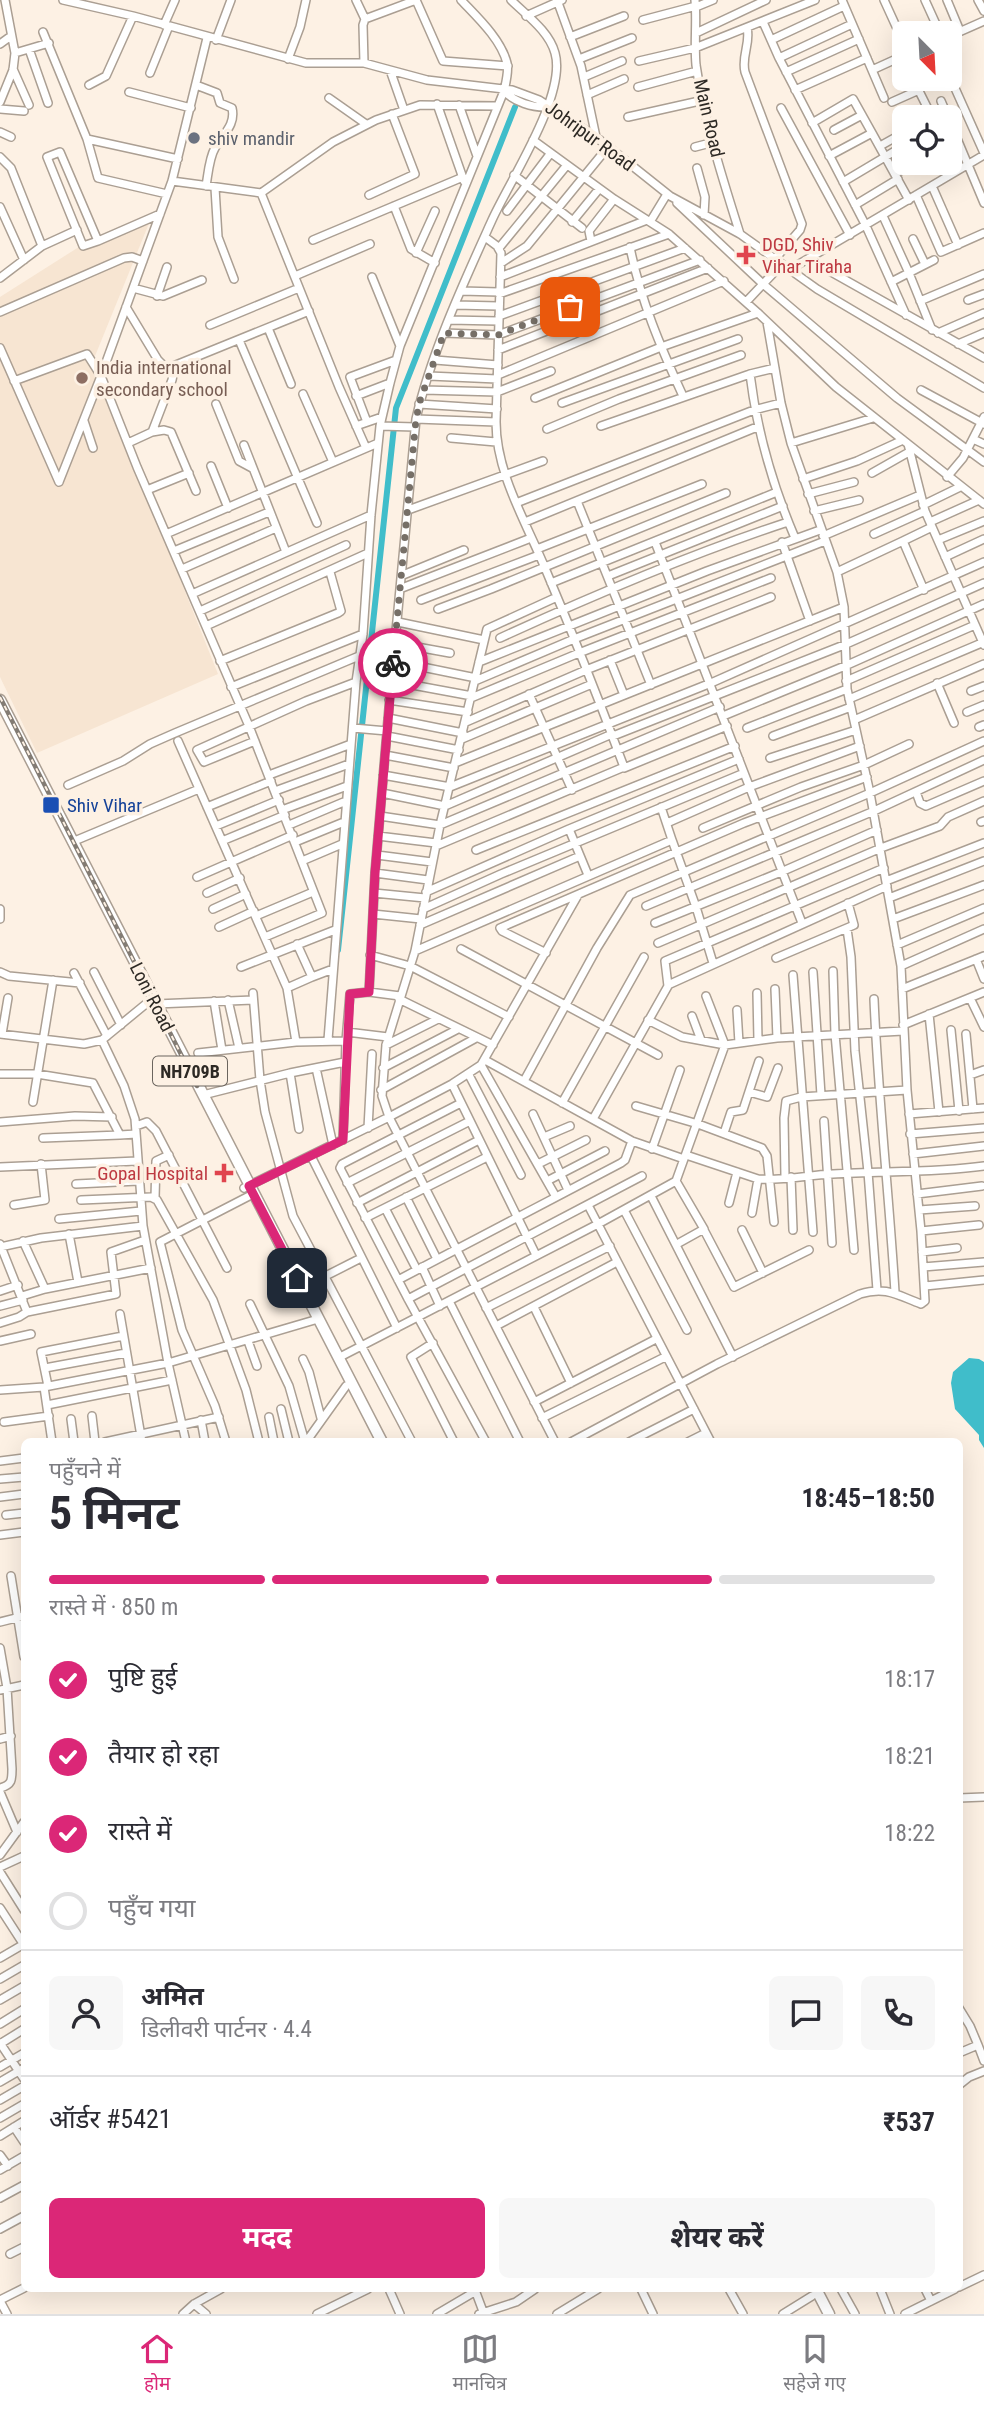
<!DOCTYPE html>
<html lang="hi">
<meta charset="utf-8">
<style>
body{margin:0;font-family:"Roboto Condensed","Noto Sans Devanagari",sans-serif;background:#f7f7f7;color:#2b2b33;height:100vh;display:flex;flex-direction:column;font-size:26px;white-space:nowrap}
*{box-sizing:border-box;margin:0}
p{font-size:23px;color:#7c7c81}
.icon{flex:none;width:38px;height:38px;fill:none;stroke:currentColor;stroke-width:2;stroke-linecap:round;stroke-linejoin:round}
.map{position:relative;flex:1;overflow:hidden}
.sheet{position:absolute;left:21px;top:1438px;width:942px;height:854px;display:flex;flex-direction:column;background:#fff;border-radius:10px;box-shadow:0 7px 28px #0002}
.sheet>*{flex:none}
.needle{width:46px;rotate:156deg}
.controls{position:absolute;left:892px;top:21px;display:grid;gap:14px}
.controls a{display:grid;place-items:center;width:70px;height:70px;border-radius:10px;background:#fff;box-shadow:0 7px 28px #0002;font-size:35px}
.pin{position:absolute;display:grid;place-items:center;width:60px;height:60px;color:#fff;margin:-30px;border-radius:14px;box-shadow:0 4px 10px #0006}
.courier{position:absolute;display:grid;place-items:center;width:70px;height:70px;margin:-35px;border:5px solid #db2777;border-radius:50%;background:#fff;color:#222;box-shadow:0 2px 9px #0007}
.headline em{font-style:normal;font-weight:700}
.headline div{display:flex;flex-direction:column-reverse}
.headline{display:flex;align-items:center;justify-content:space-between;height:119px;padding:0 28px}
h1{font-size:46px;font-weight:700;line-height:52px}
.bar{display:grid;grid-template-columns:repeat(4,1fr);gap:10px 7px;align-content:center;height:84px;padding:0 28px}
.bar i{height:9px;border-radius:5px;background:#e1e1e2}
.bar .on{background:#db2777}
.bar p{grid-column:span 4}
.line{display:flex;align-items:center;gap:18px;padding:0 28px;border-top:2px solid #e1e1e2}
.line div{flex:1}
.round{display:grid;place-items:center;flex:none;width:74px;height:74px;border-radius:10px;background:#f7f7f7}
ol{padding:0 28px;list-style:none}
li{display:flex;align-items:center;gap:21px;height:77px}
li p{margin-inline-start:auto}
li .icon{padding:7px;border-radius:50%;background:#db2777;color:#fff;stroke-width:4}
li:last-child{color:#7c7c81}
li i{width:38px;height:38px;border:4px solid #e1e1e2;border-radius:50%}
.action{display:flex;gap:14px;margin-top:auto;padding:14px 28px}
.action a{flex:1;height:80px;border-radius:10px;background:#db2777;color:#fff;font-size:28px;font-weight:700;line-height:80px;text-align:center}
.action a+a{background:#f7f7f7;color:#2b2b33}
.menu{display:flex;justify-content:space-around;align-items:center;height:98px;border-top:2px solid #e1e1e2;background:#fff;font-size:19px;color:#7c7c81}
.menu a{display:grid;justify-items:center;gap:4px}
.menu .on{color:#db2777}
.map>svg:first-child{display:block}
.built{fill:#f7e5d2}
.water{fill:#40bdca}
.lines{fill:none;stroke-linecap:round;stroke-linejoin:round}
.canal{stroke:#40bdca;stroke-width:6}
.minor-casing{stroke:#ab9f93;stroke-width:10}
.highway-casing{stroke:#ab9f93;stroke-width:13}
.minor{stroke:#fff;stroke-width:7}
.highway{stroke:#fff;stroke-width:10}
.rail-casing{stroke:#837c74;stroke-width:4.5}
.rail{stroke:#fdf1e4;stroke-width:2;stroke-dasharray:5;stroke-linecap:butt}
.done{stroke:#766f67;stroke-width:7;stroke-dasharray:0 12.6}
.route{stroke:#db2777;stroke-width:9}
.worship-dot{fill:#6b7280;stroke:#fdf1e4;stroke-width:2.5}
.health-dot{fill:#e0444e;stroke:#fdf1e4;stroke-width:2.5}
.education-dot{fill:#8d6e63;stroke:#fdf1e4;stroke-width:2.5}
.transit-dot{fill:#1a4fb4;stroke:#fdf1e4;stroke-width:2.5}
.labels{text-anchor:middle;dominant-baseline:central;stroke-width:7;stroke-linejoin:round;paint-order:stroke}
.shield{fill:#fdf1e4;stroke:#6b655e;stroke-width:2}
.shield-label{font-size:18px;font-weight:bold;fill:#2d2924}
.street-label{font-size:19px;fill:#2d2924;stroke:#fdf1e4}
.worship-label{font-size:19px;fill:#5b616d;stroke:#fdf1e4;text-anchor:start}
.health-label{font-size:19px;fill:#be3a42;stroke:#fdf1e4;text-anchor:start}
.education-label{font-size:19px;fill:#785e54;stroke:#fdf1e4;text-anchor:start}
.transit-label{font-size:19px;fill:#164399;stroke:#fdf1e4;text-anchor:start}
</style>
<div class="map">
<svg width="984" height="2314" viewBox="0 0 984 2314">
<rect width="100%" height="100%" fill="#fdf1e4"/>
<path class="built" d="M152,216L93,361L218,674L37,753L0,677V297L82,245Z"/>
<path class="water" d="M969,1358L979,1359L984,1362V1448L979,1440V1435L955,1409L951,1383L953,1372Z"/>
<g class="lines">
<path class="canal" d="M338,950L396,408L515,107"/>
<g class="minor-casing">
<path id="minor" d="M63,0L133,16L306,63H364L427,80L512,90L539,100L596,137L670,196L740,234L817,289L984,388
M356,0L365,19
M416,0L443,61L508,66
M557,0L581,66L596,137
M695,0C697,22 694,43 696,65C704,121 723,180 740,234
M842,0L884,98
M884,0L905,46
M925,0L940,33
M947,0L960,31
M978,0L984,11
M696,7L713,0
M526,16L562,0
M643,20L696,6
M763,22L779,58L866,226L906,315
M164,25L175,0
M747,28C751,43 741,56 745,72L802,224L800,230L774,260
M43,32L87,139L98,178L167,194
M696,33L766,0
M950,36L984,21
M570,37L624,16
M216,40L231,0
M771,40L844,6
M0,44L11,36
M29,49L48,103
M15,53L49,43
M779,58L852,24
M288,59L300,27L306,0
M579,59L632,38
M639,61L695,48L815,0
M364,63L363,25L365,19L416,0
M13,69L29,105
M390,70L404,110
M872,70L905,55
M786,72L859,39
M150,73L169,26
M584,77L622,61
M950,77L984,153
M913,79L932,117
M89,85L106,76L133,16
M196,85L217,93L220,103L232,108C236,125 223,134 215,148C209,158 208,175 206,186
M638,87L697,71
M795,90L867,58
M504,91C514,102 533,108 548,107
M129,92L191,108
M587,95L624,79
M329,98L366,124
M941,101L948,117
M0,102L13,70L15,53L5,0
M892,102L919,90
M437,104L464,181
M459,105L477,156
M781,108L850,235
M0,109L24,111
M628,117L704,100
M950,122L984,203
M812,123L853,99L872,133
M834,130L862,115
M0,132L11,137
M87,139L178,159
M533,140L614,199L669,234L758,313L836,387L984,504
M880,146L905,132
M695,147L714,142
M829,156L872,133L909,200
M0,157L11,168L42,246
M697,168L705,197L704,215
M895,174L914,163
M514,175L582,228
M172,181L261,193L333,142L376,120L420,105L497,106
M843,182L905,145
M932,186L958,245
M215,188L218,237L234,279
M261,193L339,387L366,448
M369,195L415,174L392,114
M916,195L941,252L984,233
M677,203L763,284L897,398L984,462
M855,205L898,179
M394,206L411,249L435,263
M0,207L24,260
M507,211L550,154
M883,216L909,273L932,330
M572,222L599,189
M650,222L667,194
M913,239L925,264
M313,240L463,177
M98,241L83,246L47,157L60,152L98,241L160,214
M591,241L589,231L614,199
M630,247C640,299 661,348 683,396
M499,248L567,165
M416,253L435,211
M808,259L984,358
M501,263L527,246L608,147
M789,270L984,155
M295,276L370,244
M372,277L400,346
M500,277L647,220
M0,278L42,246L77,230
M891,282L934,260
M133,288L163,296L202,280
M461,291L499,292
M499,294L669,234
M157,296L167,267
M968,300L984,294
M920,301L984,274
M746,302L781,265
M455,305L498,306
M126,307L158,360L163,365L171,367L309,311
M0,312L124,258L132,257L143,261
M499,316L685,248
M449,320L498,321
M210,325L299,288
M268,328L291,384
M444,333L498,335L700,260
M938,333L984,313
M239,340L317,523
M958,344L984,333
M0,348L59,482
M498,350L708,268
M435,360L498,365
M750,374C757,432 772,484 795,538
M498,375L724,281
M429,376L497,379
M14,381L87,354L101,376L137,467L249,726L322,913L265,937
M424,390L497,392L551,371
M921,390L984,424
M303,394L333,462
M356,396L390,383
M535,398L661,347L758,313
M562,403L738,339
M216,404L239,461L252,468
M419,404L497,409
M416,419L496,422
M84,421L93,448
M367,422L350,377L396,360
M356,426L382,417
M380,426L415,427
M601,426L750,374L775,368
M547,429L619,399L741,355
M152,432L164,430L171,432L196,491
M451,438L496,442
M973,439L984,444
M128,443L152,432L172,380L175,366
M791,443L873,418
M908,444L925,511L984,645
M244,445L286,552
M211,466L228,508
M872,473L909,452
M947,477L963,458L984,417
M803,479L857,461L903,440
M59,482L101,376L172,181L207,38
M147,490L189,473
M808,494L854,482
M577,501L651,685
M516,503L754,410L781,403
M923,505L960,487
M408,510L543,461
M814,511L859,500
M525,522L757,427
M930,522L979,500
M166,534L378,443
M874,534L925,511
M823,536L920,495
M938,540L984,521
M655,542L802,923
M782,542L810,621
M537,549L702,484
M174,551L269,512
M945,557L984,539
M182,569L276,528
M837,572L903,541
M403,575L464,550
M608,576L783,506
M551,583L777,492
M402,588L531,538
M924,590L903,541L932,527
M192,594L371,515
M421,600L539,555
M438,609L491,589L726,493
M200,611L346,545
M398,622L484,640
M206,626L368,553
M500,638C594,595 690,554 788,522
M395,643L450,653
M610,660L624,695
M220,661L338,613L341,611L330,572
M393,661L476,678
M479,662L707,571L820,530
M391,681L472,696
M475,681L574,639L825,541
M846,681L975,625
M937,683L954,723
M231,687L363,634
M971,691L984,686
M529,694L572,790
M471,698L579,653L771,578
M849,699L984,642
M389,700L468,712
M967,712L984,705
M723,716L845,666L984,604
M388,718L463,733
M854,720L984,664
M466,722L586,670L771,597
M979,727L984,725
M353,728L387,731
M747,728L847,689
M387,736L459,750
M613,736L844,645L984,583
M773,736L851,707
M462,739L592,684
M178,741L287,988L296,1042
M255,741L204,762L197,750L306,701L356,682
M385,755L454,768
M770,758L856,730
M455,763L844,607
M624,768L727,726
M269,775L351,744
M383,775L450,787L711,683L984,562
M68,785L123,761L150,744L175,733L359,656
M275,791L349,764
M916,792L920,803L926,806L984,781
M382,793L445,806L612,734
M207,807L271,781
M661,807L672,840
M282,810L347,786
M380,816L440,825L720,707
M981,822L984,821
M667,823L749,787L860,746
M289,825L346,801
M216,826L279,800
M703,828L801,787L864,765L909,744
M569,829L588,875
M378,836L436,843
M222,841L285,815
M72,842L199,789
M295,842L344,822
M436,846L624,767C599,700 573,634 545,568C526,522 496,473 496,422L501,253L497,246L485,237
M476,850L735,746
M377,855L432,862
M302,861L342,844
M375,873L428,880
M197,877L293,835
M886,881L984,843
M426,892L569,829L739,759
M207,893L240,878
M374,893L425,898
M889,898L984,861
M646,906L874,811L984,760
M0,909V919
M213,909L246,894
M423,909L501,874L744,773
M373,914L421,919
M256,916L313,892
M893,919L984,885
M655,923L781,872L877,830
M420,925L580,856
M219,927L254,911
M847,929L851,957L855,1051L868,1172L877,1290
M658,943L881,848L940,826L948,817L984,801
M297,944L312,977L333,969
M897,945L984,908
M461,949L658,1055
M415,951L672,840L696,907L713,963
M546,953L502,931L500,928L744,823L867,777
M370,955L410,966L509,1017
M776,958L854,925L848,903
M976,959L984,979
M901,966L984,929
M241,967L335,930
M833,971L835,1034L854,1250
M0,972L9,976L80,983
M94,972L121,1025
M813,972L821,1095
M74,973L107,1036
M793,975L813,1232
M668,985L887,886
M287,988L312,977
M775,989L777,1038
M902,989L984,956
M369,992L375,873L391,684L416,419C431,353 464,282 492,220C510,180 567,95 555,53C549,31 526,15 511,0
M253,993L260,1080L265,1112L293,1216L412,1442
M757,993L758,1040
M970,998L984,1027
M399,999L493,1045
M874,999C878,1097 889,1194 895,1292
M228,1000L239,1048
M214,1001L222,1050
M156,1004L253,1000
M737,1010L739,1043
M929,1014L939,1112
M692,1016L701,1040
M648,1020L682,1037L725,1045L777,1038L903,1031
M903,1025L984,992
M951,1030L959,1111
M347,1032L388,1037
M0,1034L84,1044L102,1040L147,1003
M2,1034L8,998
M966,1034L973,1109
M102,1040L124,1086L135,1119L143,1226L168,1363L186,1442
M328,1040L356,682L363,634L371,515L380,426L390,383L400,346L504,91C506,82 509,71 507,63C501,39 477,17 461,0
M346,1041L350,994L369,992L400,996
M386,1045L438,1019
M198,1053L296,1042L346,1041L343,1140
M485,1060L632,1141L684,1159
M481,1065L556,1197
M316,1068L333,1145
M383,1068L458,1029
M290,1073L299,1129
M0,1074H37L93,1083L120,1135L136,1134
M469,1075L521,1175
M970,1075L984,1070
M524,1081L597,948L630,895L870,793L984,741
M452,1084L536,1255
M381,1090L476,1038
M749,1092L767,1097L778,1068
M203,1095L290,1073L345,1062
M33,1102L53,980
M461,1103L342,1164L340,1168L408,1299L486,1442
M562,1103L644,957
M636,1106L698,1124L762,1148L767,1156L774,1222
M533,1114L568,1190
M909,1114L984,1108
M593,1119L668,986L665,961L884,868
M824,1121L832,1243
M0,1122L75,1116L112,1117
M136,1126L147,1122L156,1131L227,1268
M368,1128L372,1054
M724,1133L731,1112L743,1110L759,1061
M910,1134L984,1128
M544,1137L570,1126
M43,1138L120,1135
M652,1149L680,1070
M913,1154L984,1146
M686,1155L758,1179C783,1181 808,1175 833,1174C884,1171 934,1173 984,1166
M311,1156L397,1328
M538,1164L586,1140
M0,1167L137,1161
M785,1177L784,1118L786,1101L801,1097L907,1090
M791,1177L793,1230
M547,1181L605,1151
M676,1181L704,1229L677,1244
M347,1183L470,1121
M76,1184L138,1181
M244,1188L389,1117L452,1084L481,1065L578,895
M917,1194L982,1186
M651,1196L733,1357
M406,1197L437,1259
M155,1198L156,1161L169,1155
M81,1200L151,1197L157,1200L213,1300L246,1390L259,1442
M357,1203L479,1140
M729,1203L737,1172
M14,1205L45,1200L41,1164
M588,1205L711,1442
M385,1208L417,1270
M624,1210L687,1330
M919,1210L975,1206
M752,1213L758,1179
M365,1218L487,1157
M59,1219L141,1211
M704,1230L734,1287L809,1250
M742,1230L763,1273
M921,1231L979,1225
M69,1234L78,1282
M23,1241L45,1289
M0,1244L27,1312L116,1294L111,1252L145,1240
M0,1247L41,1238L143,1226
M922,1252L957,1248
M422,1267L440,1306
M923,1267L984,1262
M398,1280L621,1163L625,1160L632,1141
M925,1286L984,1280
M302,1288L361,1258
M0,1291L18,1285
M22,1296L45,1289L151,1268
M408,1299L642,1176
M449,1301L520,1442
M250,1304L289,1386L305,1442
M0,1306L23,1300
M534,1307L571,1383
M486,1308L610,1246
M120,1314L142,1442
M0,1323L19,1317L27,1312
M496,1326L617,1262
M0,1341L31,1334
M248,1341L257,1366
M433,1343L411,1357L454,1442
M338,1358L598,1224L676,1181L725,1045L706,996
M303,1359L309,1372L321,1418
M45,1368L126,1353
M48,1386L41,1352L123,1336
M44,1387L52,1442
M0,1390L44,1387L168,1363L318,1319
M534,1402L656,1339
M47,1405L172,1380
M281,1409L289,1442
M92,1416L95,1442
M269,1417L274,1442
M542,1418L665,1357
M71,1419L74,1442
M201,1420L205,1442
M4,1422L49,1416
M105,1442L219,1417
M226,1442L215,1406L182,1330L160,1242L253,1194
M306,1442L346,1386
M555,1442L389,1117L382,1096L386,1045L415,951L440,825L487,629L557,597
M571,1442L717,1364L860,1294C886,1286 897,1295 921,1304L925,1301L921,1231L907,1090L901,966L870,793L847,689L844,607L837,572L791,443L781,403L767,322
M629,1442L694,1409
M688,1442L706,1433
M0,1461L24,1458
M0,1479L24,1477
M0,1497L24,1494
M6,1515L24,1513
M0,1535L24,1532
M11,1576L24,1657
M0,1622L24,1616
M0,1648L7,1688L12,1769C12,1780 12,1785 0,1788
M0,1690L24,1685
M0,1739L11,1736
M0,1792L17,1832
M959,1798L984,1797
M0,1855L24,1822
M0,1867L24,1856
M0,1872L24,1910
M0,1908L24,1945
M0,1958L24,1944
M0,1979L24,1965
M0,2000L24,1986
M959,2008L970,2026L978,2045L959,2053
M0,2024L24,2009
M0,2043L24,2079
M0,2044L24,2029
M978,2045L984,2061
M0,2067L24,2053
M0,2082L24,2068
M959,2085L969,2077L984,2071
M0,2100L24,2086
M0,2118L24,2104
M14,2127L24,2142
M0,2136L24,2121
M0,2155L8,2166
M0,2170L24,2156
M0,2198L24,2185
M0,2229L24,2216
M10,2254L24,2247
M959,2287L984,2275
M389,2289L400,2314
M641,2289L653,2314
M729,2289L743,2314
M841,2289L855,2314
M880,2289L890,2314
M925,2289L931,2301
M475,2290L484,2314
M0,2300L24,2288
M0,2301L7,2314
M194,2304L206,2314
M183,2314L194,2304L221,2289
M317,2314L368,2289
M437,2314L476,2291
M479,2314L516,2302L535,2289
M557,2314L598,2289
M783,2314L812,2296
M905,2314L955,2289"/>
</g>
<g class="highway-casing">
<path id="highway" d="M0,700L382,1442
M816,2289L829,2314"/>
</g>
<use href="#minor" class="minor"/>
<use href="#highway" class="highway"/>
<g class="rail-casing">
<path id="rail" d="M0,697L197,1086"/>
</g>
<use href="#rail" class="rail"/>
</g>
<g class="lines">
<path class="done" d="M393,663L416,419L420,401L444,333L498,335L570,307"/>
<path class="route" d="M297,1278L249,1186L343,1140L350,994L369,992L375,873L393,663"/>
</g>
<circle class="worship-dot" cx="194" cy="138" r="7"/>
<g class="health-dot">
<path d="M742.5 244.5h7v7h7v7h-7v7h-7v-7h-7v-7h7z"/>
<path d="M220.5 1162.5h7v7h7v7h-7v7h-7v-7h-7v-7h7z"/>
</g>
<circle class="education-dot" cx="82" cy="378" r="7"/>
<rect class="transit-dot" x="42" y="796" width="18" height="18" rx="3.5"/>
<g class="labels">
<rect class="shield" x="153" y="1056.5" width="74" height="29" rx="5"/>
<g class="shield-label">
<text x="190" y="1071">NH709B</text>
</g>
<g class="street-label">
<text transform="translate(709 118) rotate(77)">Main Road</text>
<text transform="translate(590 136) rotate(36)">Johripur Road</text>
<text transform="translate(152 997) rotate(63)">Loni Road</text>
</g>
<g class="worship-label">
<text x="208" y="138">shiv mandir</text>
</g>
<g class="health-label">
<text x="762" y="244">DGD, Shiv<tspan x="762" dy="22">Vihar Tiraha</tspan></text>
<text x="208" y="1173" text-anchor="end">Gopal Hospital</text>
</g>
<g class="education-label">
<text x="96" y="367">India international<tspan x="96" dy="22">secondary school</tspan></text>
</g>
<g class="transit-label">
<text x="67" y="805">Shiv Vihar</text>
</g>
</g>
</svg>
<div class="controls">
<a><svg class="needle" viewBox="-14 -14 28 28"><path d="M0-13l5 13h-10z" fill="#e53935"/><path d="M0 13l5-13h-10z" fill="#7c7c81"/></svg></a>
<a><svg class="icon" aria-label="locate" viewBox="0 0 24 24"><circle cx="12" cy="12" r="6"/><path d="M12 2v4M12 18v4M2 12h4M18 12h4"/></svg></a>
</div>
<div class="pin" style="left:570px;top:307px;background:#ea580c"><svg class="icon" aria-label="bag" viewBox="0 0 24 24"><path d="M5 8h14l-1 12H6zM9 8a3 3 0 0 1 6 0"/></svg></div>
<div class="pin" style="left:297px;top:1278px;background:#1f2937"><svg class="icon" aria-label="home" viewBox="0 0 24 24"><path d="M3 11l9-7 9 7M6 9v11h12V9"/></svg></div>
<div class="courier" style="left:393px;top:663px"><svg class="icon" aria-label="bike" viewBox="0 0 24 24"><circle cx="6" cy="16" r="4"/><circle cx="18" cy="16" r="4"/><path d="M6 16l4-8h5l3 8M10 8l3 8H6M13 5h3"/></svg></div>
<section class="sheet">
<div class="headline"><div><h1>5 मिनट</h1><p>पहुँचने में</p></div><em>18:45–18:50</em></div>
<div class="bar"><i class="on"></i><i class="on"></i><i class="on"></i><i></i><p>रास्ते में · 850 m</p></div>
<ol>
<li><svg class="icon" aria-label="check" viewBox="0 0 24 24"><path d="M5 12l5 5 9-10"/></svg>पुष्टि हुई<p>18:17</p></li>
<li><svg class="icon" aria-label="check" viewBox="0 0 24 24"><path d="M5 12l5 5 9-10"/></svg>तैयार हो रहा<p>18:21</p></li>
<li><svg class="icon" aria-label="check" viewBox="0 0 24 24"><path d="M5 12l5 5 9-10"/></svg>रास्ते में<p>18:22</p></li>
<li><i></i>पहुँच गया</li>
</ol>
<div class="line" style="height:126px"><a class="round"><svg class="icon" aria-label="person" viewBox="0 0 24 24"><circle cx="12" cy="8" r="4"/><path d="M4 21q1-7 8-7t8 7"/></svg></a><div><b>अमित</b><p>डिलीवरी पार्टनर · 4.4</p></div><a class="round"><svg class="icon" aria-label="chat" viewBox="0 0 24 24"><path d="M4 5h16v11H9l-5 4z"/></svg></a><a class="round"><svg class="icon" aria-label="phone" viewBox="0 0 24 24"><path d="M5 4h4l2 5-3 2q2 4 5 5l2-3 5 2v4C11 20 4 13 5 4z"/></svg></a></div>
<div class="line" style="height:91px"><div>ऑर्डर #5421</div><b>₹537</b></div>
<div class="action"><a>मदद</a><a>शेयर करें</a></div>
</section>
</div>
<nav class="menu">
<a class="on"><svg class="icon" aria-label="home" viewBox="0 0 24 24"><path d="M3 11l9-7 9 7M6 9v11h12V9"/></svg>होम</a>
<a><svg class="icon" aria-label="map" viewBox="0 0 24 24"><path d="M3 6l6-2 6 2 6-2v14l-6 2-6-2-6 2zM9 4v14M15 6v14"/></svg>मानचित्र</a>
<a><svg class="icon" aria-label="saved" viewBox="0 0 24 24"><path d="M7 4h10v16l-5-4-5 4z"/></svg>सहेजे गए</a>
</nav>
